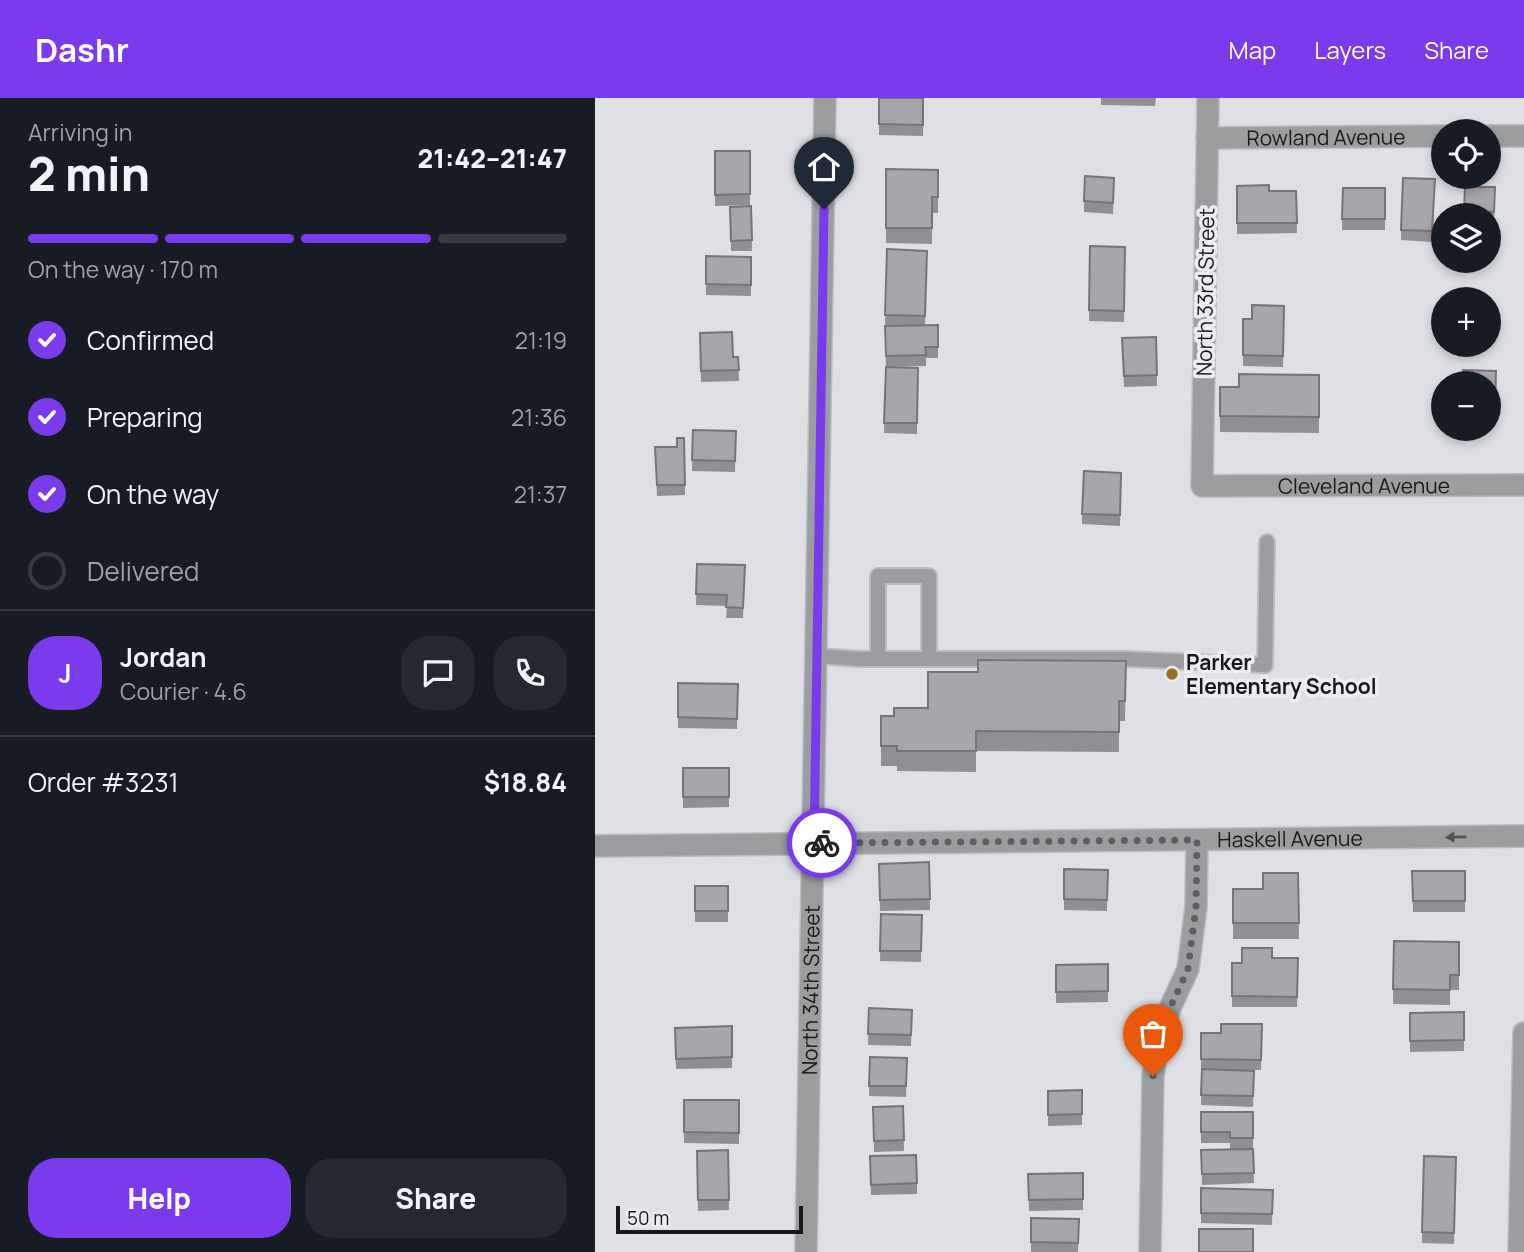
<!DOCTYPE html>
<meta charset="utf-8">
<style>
body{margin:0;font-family:Manrope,sans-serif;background:#242831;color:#f1f3f6;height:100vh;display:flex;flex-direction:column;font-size:26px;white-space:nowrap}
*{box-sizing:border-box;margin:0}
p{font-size:23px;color:#9ea1a6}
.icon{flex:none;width:38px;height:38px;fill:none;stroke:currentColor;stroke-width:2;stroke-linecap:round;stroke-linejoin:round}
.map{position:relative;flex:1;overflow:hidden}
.sheet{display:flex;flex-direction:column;background:#171b24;width:595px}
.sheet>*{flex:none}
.buttons{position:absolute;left:836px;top:21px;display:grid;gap:14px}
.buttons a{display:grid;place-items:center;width:70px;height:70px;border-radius:50%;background:#171b24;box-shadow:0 4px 10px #0003;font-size:35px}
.scale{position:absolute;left:21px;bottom:18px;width:187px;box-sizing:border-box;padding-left:7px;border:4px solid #18191b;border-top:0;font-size:19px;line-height:24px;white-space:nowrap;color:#18191b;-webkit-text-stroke:5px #ecedf3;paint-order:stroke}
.pin{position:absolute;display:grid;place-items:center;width:60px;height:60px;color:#fff;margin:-72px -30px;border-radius:50% 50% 50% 0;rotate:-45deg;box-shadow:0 0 7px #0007}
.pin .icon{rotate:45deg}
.courier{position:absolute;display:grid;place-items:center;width:70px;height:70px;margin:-35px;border:5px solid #7c3aed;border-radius:50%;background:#fff;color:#222;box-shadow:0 2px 9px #0007}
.headline em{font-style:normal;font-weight:800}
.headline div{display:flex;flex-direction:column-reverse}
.headline{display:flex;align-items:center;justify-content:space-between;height:119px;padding:0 28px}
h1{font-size:46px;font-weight:800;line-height:52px}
.bar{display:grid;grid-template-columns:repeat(4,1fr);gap:10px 7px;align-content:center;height:84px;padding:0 28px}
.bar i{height:9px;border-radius:5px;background:#363941}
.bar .active{background:#7c3aed}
.bar p{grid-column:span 4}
.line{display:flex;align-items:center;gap:18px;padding:0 28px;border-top:2px solid #363941}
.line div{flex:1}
.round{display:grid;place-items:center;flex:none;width:74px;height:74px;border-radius:28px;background:#242831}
ol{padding:0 28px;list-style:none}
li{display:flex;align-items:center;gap:21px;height:77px}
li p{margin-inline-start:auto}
li .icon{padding:7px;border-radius:50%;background:#7c3aed;color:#fff;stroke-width:4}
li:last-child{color:#9ea1a6}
li i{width:38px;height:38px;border:4px solid #363941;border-radius:50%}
.primary-button{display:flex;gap:14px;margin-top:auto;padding:14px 28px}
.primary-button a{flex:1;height:80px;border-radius:28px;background:#7c3aed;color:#fff;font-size:28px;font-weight:800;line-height:80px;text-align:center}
.primary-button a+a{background:#242831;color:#f1f3f6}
header{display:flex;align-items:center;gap:42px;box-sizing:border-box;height:98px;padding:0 35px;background:#7c3aed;color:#fff}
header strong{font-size:33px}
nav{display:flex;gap:38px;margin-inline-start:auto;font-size:24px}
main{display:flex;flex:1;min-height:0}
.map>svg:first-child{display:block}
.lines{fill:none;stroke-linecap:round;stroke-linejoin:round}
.lane-casing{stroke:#bbbcc1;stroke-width:18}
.street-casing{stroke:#bbbcc1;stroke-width:24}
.lane{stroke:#9b9d9f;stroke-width:14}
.street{stroke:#9b9d9f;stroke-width:21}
.wall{fill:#918f93}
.building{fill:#a9a6ab;stroke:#767478;stroke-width:2}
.oneway{fill:#535456}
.done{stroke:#5e5f62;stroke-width:7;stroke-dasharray:0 12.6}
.route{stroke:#7c3aed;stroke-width:9}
.poi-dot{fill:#96701a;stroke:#ecedf3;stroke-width:2.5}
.labels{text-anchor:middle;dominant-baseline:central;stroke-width:7;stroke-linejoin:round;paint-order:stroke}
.street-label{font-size:21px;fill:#18191b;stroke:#ecedf3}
.poi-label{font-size:21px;font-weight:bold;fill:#18191b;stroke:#ecedf3;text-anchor:start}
</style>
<header>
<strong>Dashr</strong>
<nav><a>Map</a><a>Layers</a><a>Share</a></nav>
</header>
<main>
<section class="sheet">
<div class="headline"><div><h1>2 min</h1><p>Arriving in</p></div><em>21:42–21:47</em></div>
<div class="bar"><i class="active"></i><i class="active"></i><i class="active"></i><i></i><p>On the way · 170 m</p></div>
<ol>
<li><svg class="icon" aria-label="check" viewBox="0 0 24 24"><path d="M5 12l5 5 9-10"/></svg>Confirmed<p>21:19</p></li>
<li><svg class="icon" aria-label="check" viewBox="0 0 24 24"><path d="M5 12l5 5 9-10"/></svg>Preparing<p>21:36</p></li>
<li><svg class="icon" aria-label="check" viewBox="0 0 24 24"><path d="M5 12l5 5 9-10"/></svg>On the way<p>21:37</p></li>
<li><i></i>Delivered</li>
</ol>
<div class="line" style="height:126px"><b class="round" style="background:#7c3aed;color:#fff">J</b><div><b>Jordan</b><p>Courier · 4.6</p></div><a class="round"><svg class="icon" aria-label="chat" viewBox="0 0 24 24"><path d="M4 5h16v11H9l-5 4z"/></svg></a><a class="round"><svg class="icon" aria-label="phone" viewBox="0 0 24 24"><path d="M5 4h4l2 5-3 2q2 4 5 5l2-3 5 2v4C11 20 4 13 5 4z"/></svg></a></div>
<div class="line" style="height:91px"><div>Order #3231</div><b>$18.84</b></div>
<div class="primary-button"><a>Help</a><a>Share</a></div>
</section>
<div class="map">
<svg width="929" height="1154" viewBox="0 0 929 1154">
<rect width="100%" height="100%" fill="#dfe0e5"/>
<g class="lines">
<g class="lane-casing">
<path id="lane" d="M222,558L265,561H532L670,567L672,444
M283,561V478H334V561"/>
</g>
<g class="street-casing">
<g id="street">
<path id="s1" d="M613,0L607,388L929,387"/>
<path d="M894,38H929"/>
<path id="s2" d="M612,40L849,38"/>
<path id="s3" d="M0,748L929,738"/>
<path id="s4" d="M211,1154L230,0"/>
<path d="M555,1154L558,978L562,951L575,910L593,871L601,809L602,742"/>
<path d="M924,1154L929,935"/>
</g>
</g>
<use href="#lane" class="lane"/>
<use href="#street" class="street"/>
</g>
<path class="wall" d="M284,0H329L328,38L284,37Z
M506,0H561L560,8L506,7Z
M120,53H155V107L120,108Z
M291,71L343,72V115H337V146L291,145Z
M840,81L837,144L806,142V132Z
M642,88L674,93H701L702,135L642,136Z
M870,89H900L899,125H894V117H869Z
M748,90H790V132H747Z
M519,91L518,116L489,114V103Z
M156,108L157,153H136L135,109Z
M495,148L530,149L529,224L494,223Z
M292,151L332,153L330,228L343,227V260H331V268L291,269L290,228H306H290Z
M111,158L156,159V198L111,197Z
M689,208L688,269L648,268V221H657Z
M105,235L138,259H143L144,283L106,284Z
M561,239L562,288L529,289L527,240Z
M291,269L323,270L322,336L289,335Z
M901,273L900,322H894V285Z
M724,277V335L625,334V289H644Z
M98,332L141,333L140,374L97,373Z
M89,340L90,397L62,398L60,349H82Z
M526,375L525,428L487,426V416Z
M102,466L150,467L148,520H131L132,508L101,507Z
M531,563L530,623H524V654L381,653V674L302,673V668H286V618H299L333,610L383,574Z
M83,585L143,586L142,631L83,630Z
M88,670H134V709L88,710Z
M334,764L335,812L285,813L284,766Z
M469,771L513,772L512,813L469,812Z
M817,773H870V814H818Z
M703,775L704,841H638V791H668Z
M100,788H133V824H100Z
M286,816L327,817L326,864L285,863Z
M799,843L864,844V892H855V907L798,906Z
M677,860H703L702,909H637V865H647Z
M513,866V904L461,905V867Z
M274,910L317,912L316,948L273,947Z
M869,914V953L815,954V915Z
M667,926L666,972H622L659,973L658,1009L606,1007L607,971H606V935H626Z
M137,928V970L81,971L80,930Z
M275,959L312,960L311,999L274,998Z
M487,992V1027L453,1028V993Z
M89,1002H144V1046L89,1045Z
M308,1008L309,1053L279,1054L278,1009Z
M606,1014H658V1051H635V1045H606Z
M658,1051L659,1085L607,1087L606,1052Z
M133,1052L134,1112L103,1113L102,1053Z
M275,1058L322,1085V1096L276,1097Z
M829,1058L861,1059L859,1146L827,1145Z
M488,1075V1112L434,1113L433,1076Z
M606,1090L678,1092L677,1127L606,1125Z
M436,1120L484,1121L483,1154H436Z"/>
<path class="building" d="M284,0H328V27L284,26Z
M120,53H155V96L120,97Z
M291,71L343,72V99H337V130H291Z
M490,78L519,80L518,105L489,103Z
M808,80L840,81L837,133L806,132Z
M674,87V93H701L702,125H642V88Z
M870,89H900L899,114L869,113Z
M748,90H790V121H747Z
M156,108L157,142L136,143L135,109Z
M495,148L530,149L529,213L494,212Z
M292,151L332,153L330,218L290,217Z
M111,158L156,159V187L111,186Z
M657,207L689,208L688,258L648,257V221H657Z
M343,227V249H330L331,257L291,258L290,228Z
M137,234L138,259H143L144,272L106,273L105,235Z
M561,239L562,277L529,278L527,240Z
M291,269L323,270L322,325H289Z
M868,272L901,273L900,312H894V285H867Z
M644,276L724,277V319L625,318V289H644Z
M98,332L141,333L140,363L97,362Z
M82,340H89L90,387H62L60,349H82Z
M489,373L526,375L525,417L487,416Z
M102,466L150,467L148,510L131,509L132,497L101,496Z
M383,562L531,563L530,603H524V634L381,633V653H302V648H286V618H299V610H333V574H383Z
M83,585L143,586L142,621L83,619Z
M88,670H134V699H88Z
M334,764L335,801L285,802L284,766Z
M469,771L513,772L512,802L469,801Z
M817,773H870V803H818Z
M668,775H703L704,825H638V791H668Z
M100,788H133V813H100Z
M286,816L327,817L326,853H285Z
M799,843L864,844V877H855V892L798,891Z
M647,850H677V860H703L702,899L637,898V865H647Z
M513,866V893L461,894V867Z
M274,910L317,912L316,937L273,936Z
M869,914V942L815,943V915Z
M626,926H667L666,962L606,961V935H626Z
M137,928V959L81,961L80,930Z
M275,959L312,960L311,988H274Z
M607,971L659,973L658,998L606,997Z
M487,992V1016L453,1017V993Z
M89,1002H144V1035L89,1034Z
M308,1008L309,1042L279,1043L278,1009Z
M606,1014H658V1040H635V1034H606Z
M658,1051L659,1075L607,1076L606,1052Z
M133,1052L134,1102H103L102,1053Z
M321,1057L322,1085L276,1087L275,1058Z
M829,1058L861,1059L859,1135L827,1134Z
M488,1075V1101L434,1102L433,1076Z
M606,1090L678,1092L677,1116L606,1115Z
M436,1120L484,1121L483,1145L436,1144Z
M604,1131H658V1154H604Z"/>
<defs><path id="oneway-solid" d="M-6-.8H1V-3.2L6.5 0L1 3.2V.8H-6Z" transform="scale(1.75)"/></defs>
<use class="oneway" href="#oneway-solid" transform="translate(861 739) rotate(179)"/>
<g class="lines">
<path class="done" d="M227,745L602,742L601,809L593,871L575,910L562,951L558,978"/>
<path class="route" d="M227,745H219L229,111"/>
</g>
<circle class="poi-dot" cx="577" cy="576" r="7"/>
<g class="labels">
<g class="street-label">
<text stroke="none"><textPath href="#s2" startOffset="119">Rowland Avenue</textPath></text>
<text transform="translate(610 194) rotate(-89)">North 33rd Street</text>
<text stroke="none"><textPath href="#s1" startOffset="550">Cleveland Avenue</textPath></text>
<text stroke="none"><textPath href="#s3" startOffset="695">Haskell Avenue</textPath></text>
<text stroke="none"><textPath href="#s4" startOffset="262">North 34th Street</textPath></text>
</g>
<g class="poi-label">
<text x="591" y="564">Parker<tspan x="591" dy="24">Elementary School</tspan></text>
</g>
</g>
</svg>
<div class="buttons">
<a><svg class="icon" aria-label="locate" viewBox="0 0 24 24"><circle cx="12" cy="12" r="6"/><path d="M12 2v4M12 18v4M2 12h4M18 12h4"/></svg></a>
<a><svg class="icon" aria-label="layers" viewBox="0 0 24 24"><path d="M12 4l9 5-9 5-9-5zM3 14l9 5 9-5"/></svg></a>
<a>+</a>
<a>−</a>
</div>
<div class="scale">50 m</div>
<div class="pin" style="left:558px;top:978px;background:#ea580c"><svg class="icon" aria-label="bag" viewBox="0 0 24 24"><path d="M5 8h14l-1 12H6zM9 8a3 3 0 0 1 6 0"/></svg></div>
<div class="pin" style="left:229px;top:111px;background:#1f2937"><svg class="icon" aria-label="home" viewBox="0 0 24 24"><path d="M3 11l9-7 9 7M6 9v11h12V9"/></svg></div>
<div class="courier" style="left:227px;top:745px"><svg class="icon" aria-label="bike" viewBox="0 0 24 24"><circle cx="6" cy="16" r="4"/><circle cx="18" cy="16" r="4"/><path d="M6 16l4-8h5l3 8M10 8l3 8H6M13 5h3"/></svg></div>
</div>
</main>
